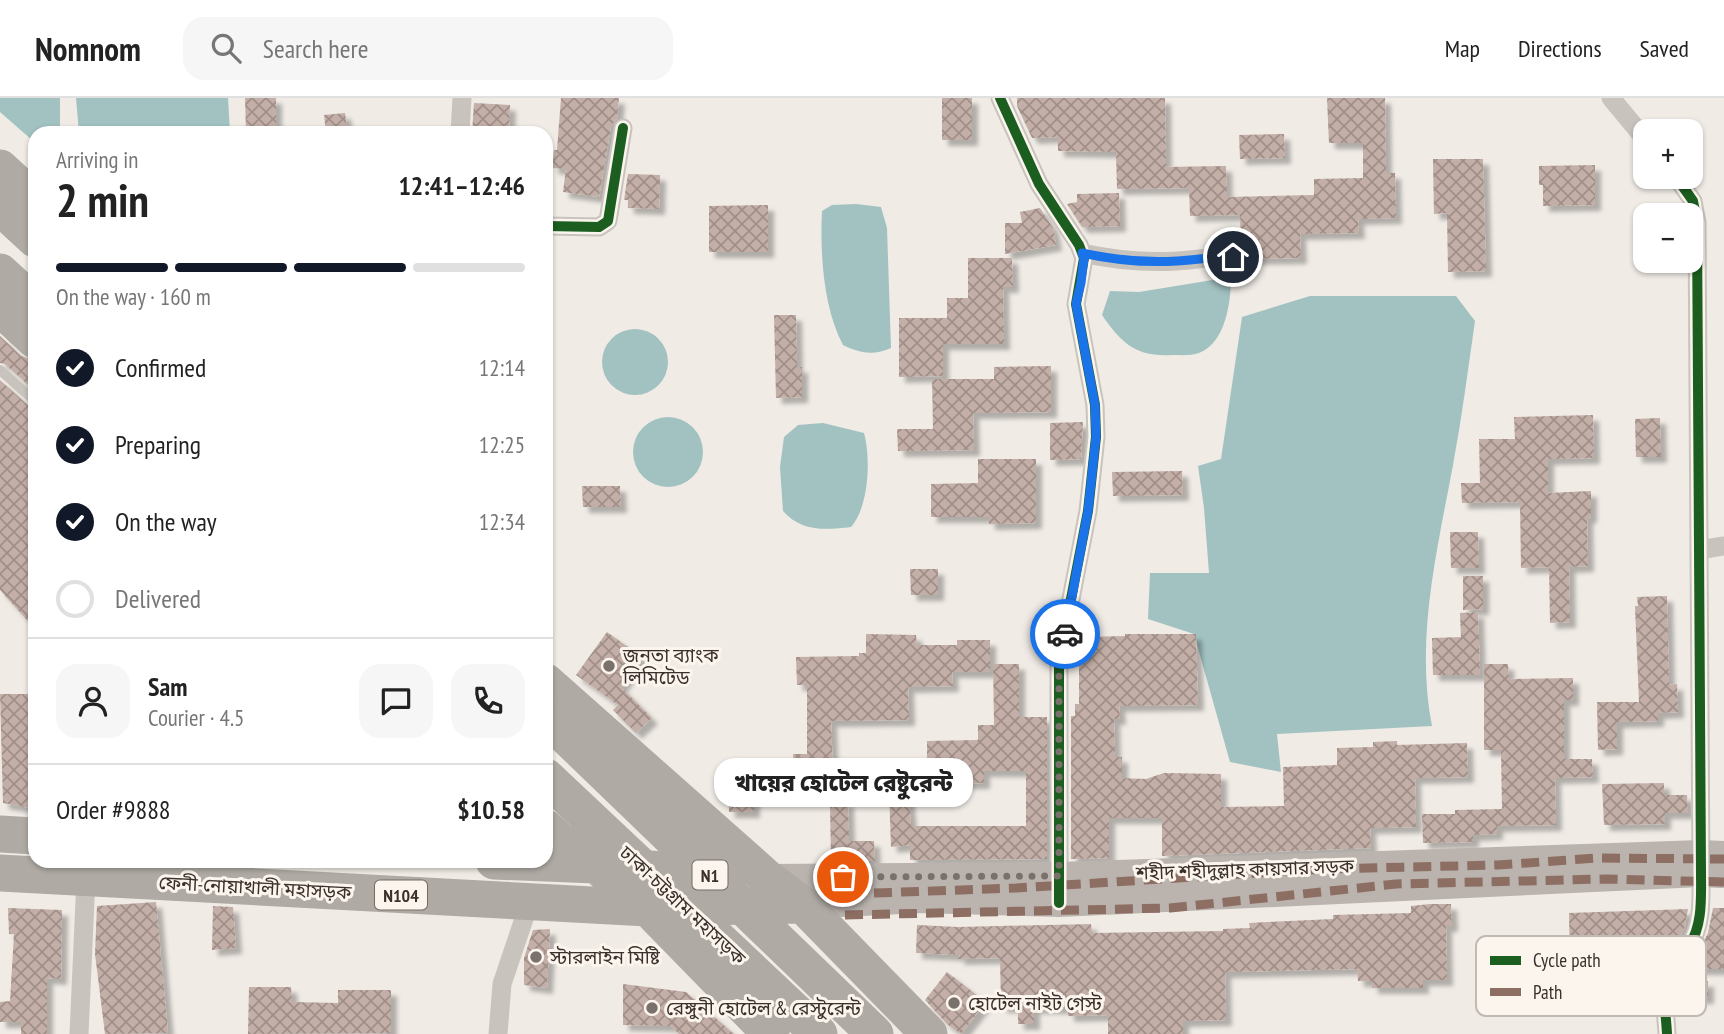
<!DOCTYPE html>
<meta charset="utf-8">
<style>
body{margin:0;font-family:"PT Sans Narrow","Noto Sans Bengali",sans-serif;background:#f6f6f6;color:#222;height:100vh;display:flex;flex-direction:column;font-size:26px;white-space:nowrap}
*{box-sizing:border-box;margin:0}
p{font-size:23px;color:#767676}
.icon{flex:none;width:38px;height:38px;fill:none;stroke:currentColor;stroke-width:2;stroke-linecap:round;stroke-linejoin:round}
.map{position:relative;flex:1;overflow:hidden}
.panel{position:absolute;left:28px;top:28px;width:525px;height:742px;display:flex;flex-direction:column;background:#fff;border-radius:21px;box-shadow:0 2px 5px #0004}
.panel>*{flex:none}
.buttons{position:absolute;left:1633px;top:21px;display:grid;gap:14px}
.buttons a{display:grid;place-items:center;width:70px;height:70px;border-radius:14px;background:#fff;box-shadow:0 2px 5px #0004;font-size:35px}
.pin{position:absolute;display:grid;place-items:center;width:60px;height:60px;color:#fff;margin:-30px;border:4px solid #fff;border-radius:50%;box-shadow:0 2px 7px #0007}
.courier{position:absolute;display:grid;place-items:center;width:70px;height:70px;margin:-35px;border:5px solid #1a73e8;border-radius:50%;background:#fff;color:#222;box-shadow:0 2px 9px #0007}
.bubble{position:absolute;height:49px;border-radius:21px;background:#fff;box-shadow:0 2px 5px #0004;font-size:23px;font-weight:800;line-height:49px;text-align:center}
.head em{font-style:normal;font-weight:800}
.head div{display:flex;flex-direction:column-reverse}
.head{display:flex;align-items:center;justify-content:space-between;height:119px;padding:0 28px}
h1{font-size:46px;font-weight:800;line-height:52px}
.bar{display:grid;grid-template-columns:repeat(4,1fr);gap:10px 7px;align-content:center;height:84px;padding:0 28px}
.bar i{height:9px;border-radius:5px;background:#e0e0e0}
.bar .active{background:#111827}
.bar p{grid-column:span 4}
.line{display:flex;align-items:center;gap:18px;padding:0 28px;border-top:2px solid #e0e0e0}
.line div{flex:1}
.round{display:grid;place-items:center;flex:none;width:74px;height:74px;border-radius:21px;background:#f6f6f6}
ol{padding:0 28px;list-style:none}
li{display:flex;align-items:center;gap:21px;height:77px}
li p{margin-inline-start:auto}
li .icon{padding:7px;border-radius:50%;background:#111827;color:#fff;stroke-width:4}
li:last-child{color:#767676}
li i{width:38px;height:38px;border:4px solid #e0e0e0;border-radius:50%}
header{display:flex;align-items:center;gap:42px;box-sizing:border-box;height:98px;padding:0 35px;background:#fff;border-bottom:2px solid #e0e0e0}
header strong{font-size:33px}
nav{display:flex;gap:38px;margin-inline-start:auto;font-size:24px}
.search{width:490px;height:63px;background:#f6f6f6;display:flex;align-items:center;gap:18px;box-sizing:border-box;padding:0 24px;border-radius:21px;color:#767676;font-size:26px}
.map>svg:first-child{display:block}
.water{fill:#a1c2c1}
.building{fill:url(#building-cross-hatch);filter:url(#shadow)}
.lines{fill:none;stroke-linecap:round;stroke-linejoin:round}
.lane{stroke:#c9c3be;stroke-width:10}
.street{stroke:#c9c3be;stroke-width:19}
.secondary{stroke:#bab3ae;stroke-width:28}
.highway{stroke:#afaaa4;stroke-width:37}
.highway-bridge{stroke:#afaaa4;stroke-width:37}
.quiet{stroke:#8d6e63;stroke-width:9;stroke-dasharray:18 9;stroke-linecap:butt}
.cycleway-casing{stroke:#fbf5ee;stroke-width:15}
.cycleway{stroke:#1b5e20;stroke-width:10}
.done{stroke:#7a716c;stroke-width:7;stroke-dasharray:0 12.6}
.route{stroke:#1a73e8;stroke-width:9}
.poi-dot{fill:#7a716c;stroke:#fbf5ee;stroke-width:2.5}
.labels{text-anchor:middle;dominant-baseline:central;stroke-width:6;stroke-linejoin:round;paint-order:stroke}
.shield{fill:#fbf5ee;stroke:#756b66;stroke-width:2}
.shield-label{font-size:18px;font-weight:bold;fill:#3b302b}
.poi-label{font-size:19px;fill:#3b302b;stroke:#fbf5ee;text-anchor:start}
.street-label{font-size:19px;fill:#3b302b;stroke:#fbf5ee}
.key{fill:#fbf5ee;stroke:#c1bab4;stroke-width:2}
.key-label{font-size:19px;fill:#3b302b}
</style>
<header>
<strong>Nomnom</strong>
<div class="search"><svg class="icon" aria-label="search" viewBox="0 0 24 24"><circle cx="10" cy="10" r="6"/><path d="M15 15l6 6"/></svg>Search here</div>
<nav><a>Map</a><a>Directions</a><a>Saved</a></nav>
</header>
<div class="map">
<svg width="1724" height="936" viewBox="0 0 1724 936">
<defs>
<pattern id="building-cross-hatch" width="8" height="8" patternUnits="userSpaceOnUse" patternTransform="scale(1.75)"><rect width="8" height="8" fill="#c3afa7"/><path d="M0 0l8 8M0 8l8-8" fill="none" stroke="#a08f88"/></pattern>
<filter id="shadow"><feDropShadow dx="6" dy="6" stdDeviation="2" flood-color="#0004"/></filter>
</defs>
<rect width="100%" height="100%" fill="#f0ebe5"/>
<path class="water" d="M0,0H60V35H35V43L32,42L0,14Z
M76,0H228L230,35H79Z
M856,106L881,109L887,130L891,250C874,258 859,255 843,247C823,209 820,155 822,113L832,107Z
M1231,179C1231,203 1226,245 1199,255C1191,258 1180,257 1172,257C1136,259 1122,246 1102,217L1110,193L1139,194Z
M1310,198H1456L1475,223C1468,271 1462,319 1453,367C1437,453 1415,541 1432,628L1277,636L1281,674L1230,664L1194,536L1148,521L1150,475H1209L1204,410L1198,368L1221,361L1242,219Z
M602 264a33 33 0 1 1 66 0a33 33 0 1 1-66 0Z
M633 354a35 35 0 1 1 70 0a35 35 0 1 1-70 0Z
M823,325L864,335C871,360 869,409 851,429C826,432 801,434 783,413L780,369L784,339L798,327Z"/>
<path class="building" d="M245,0H276V35H246Z
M561,0H619L617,20L611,28L599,99L563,94L566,71L552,70L554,52H557Z
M942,0H972V42H942Z
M1017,0H1165L1166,69L1226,68L1227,99L1314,97V81L1363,80V45H1329L1327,0H1385L1386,75H1395L1396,120L1358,121L1359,135L1300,136L1301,160L1245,161L1241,150L1240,117L1190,118L1189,90L1117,91L1116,54L1058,53V39L1032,40L1017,8Z
M474,5L510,7L509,35H472Z
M345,15L348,35H326L324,17Z
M1284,36L1285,60L1240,61L1239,37Z
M1433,61H1483L1486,173L1448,174L1447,115L1434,116Z
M1595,67V107L1543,108V87H1539V68Z
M628,76L660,77L659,111L628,110V102H624Z
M1119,95L1120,128L1082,129L1067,106L1077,104V96Z
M768,107V154H709V108Z
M1040,110L1053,130L1056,147L1005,156V125H1022L1020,114Z
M968,160H1012L1013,189H1003L1004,246H943V278L899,279V220H947V200H968Z
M774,217H796L797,269H802V299L776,300Z
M0,238L21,258L35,262V293L5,266L0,265Z
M1051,268V314L973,315L974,352L898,353L897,331H933L932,281H994V269Z
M0,282L30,309L35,310V531L0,492Z
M1593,317L1594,360L1548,361V395L1591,393V419L1587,420L1588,468L1569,469L1570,524L1550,525L1549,469L1521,470L1520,404L1462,405L1461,385H1480L1479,341H1515L1514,319Z
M1660,320L1661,359H1636L1635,321Z
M1083,324L1081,361L1050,362V325Z
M978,361H1036V425L989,426V419H931V386L978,385Z
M1182,373L1183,397L1113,398L1112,374Z
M582,388H620L621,409H583Z
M1450,434H1478L1479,470H1451Z
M910,471H938V497H911Z
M1463,478H1483V511L1463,512Z
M1667,498L1669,587L1677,586L1678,614L1658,615V623L1617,624V651L1598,652L1597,604H1639L1635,508H1638L1637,499Z
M1478,514L1480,577H1433L1432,540L1461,539L1460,515Z
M607,534L642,559L621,589L652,620L636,635L613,612L618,607L576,577Z
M866,536L916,537L917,547H957V542H990V574H952L953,588L908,589L909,622L831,623L834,697H816V694H794L793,656H807V587H797L796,559L859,558V555H866Z
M1125,536H1196L1198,607L1119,608L1120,621H1114L1115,659H1122V680L1146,681L1164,675L1221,676V709L1284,708L1283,669L1337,667V650L1373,649V644L1397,643V647L1467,645L1468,679L1415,680L1416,729L1370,730L1371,750L1162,758V720H1109V760L1071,761V618H1075V606H1079V565H1085L1084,539L1125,538Z
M993,566H1019V619H1047V761L910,762V747L891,749L889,692L908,691L911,728H1026V673H984V685L927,686V643L978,642V627H994Z
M1484,566H1508L1509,581L1573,580V602H1564V661H1592L1593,679L1555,680L1556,727L1497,728V736L1473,737V744L1423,745L1422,716H1455V712L1502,711L1501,652H1484Z
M0,596H35V711L3,705Z
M754,678V714H729L728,679Z
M1664,685V697H1687L1688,715H1665V726L1604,727L1602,686Z
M848,703L849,743H874L875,763H831L830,704Z
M156,804L168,935L105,936L95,856L97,808Z
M1430,806H1451L1452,828H1446L1447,882H1423V890H1372V883H1358L1357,871L1225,874L1226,922L1183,923V936H1108V917L1068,918V910H1034V926H1018V909H1001L1000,860L957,861L960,857L916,855L917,827L958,829L1091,826L1092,835L1223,833V831L1250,830L1249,825L1333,821V817L1411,815V808Z
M213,808L233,809L236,850L212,852Z
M8,810L62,812L61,881L47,880V936H21V924H0V904L10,903L14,836H9Z
M1713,810H1724V871H1697L1696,858L1708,835Z
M1688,811L1685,828L1679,841L1654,842V858H1622V875L1570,876L1569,815Z
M550,831L547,890L524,887V860L533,832Z
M947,874L986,904L961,936L947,926L925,902Z
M1687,883H1708V900H1688Z
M623,886L686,894L734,936H679L671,928L623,927Z
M249,889H291L292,904L338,905V892H391V935L248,936Z"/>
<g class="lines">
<path class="lane" d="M0,272L35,303"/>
<path class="street" d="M1000,0L1039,86L1079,147L1084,160L1076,206L1095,307L1096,339L1088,413L1059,563V790
M1611,0L1645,41
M460,35L462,0
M546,128L599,129L608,123L623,30
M1082,155C1114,162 1145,165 1177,163C1197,162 1214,158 1233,159
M1699,452L1724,448
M79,936L86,780
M498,936L502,886L530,803
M1667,936C1666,913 1660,888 1670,867C1673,858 1684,856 1689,848C1703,827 1701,799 1701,775L1697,125L1693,103L1676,79"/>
<path class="secondary" d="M767,780L1059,778L1701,756L1724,757
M803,807L920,801L1059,805L1701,775L1721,776"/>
<path class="highway" d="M0,70L35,102
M0,109L35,141
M0,174L35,206
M0,210L35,242
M546,584L767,780L803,807L929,936
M546,730L559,742L596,767L648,810L771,936
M0,736L35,738
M494,763L596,767L730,777
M0,775L648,810L803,807"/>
<path class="highway-bridge" d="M546,619L875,936
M546,679L819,936"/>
<path class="quiet" d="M847,796L1016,790L1324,771L1498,767L1598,760L1724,761
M845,817L1170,810L1396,786L1605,781L1724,784"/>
<g class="cycleway-casing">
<path id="cycleway" d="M1000,0L1039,86L1079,147L1084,160L1076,206L1095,307L1096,339L1088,413L1059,563V805
M546,128L599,129L608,123L623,30
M1667,936C1666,913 1660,888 1670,867C1673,858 1684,856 1689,848C1703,827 1701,799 1701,775L1697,125L1693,103L1676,79"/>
</g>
<use href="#cycleway" class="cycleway"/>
</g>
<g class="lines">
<path class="done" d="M843,779L1059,778V564L1065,536"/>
<path class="route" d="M1065,536L1088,413L1096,339L1095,307L1076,206L1081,185L1084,160L1082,155C1114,162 1145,165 1177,163C1197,162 1214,158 1233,159"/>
</g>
<g class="poi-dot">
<circle cx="609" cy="568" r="7"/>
<circle cx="536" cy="859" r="7"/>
<circle cx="954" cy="905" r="7"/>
<circle cx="652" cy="910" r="7"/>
</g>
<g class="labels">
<g class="shield">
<rect x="692.5" y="762.5" width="35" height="29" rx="5"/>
<rect x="375" y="782.5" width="52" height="29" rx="5"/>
</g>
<g class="shield-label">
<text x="710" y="777">N1</text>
<text x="401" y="797">N104</text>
</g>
<g class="poi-label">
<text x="623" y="557">জনতা ব্যাংক<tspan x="623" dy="22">লিমিটেড</tspan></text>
<text x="550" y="859">স্টারলাইন মিষ্টি</text>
<text x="968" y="905">হোটেল নাইট গেস্ট</text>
<text x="666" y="910">রেঙ্গুনী হোটেল &amp; রেস্টুরেন্ট</text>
</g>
<g class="street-label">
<text transform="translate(1245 771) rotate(-2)">শহীদ শহীদুল্লাহ কায়সার সড়ক</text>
<text transform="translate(255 789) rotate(3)">ফেনী-নোয়াখালী মহাসড়ক</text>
<text transform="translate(683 807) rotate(43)">ঢাকা-চট্টগ্রাম মহাসড়ক</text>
</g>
</g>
<rect x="1476" y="838" width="230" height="80" rx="10" class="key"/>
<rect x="1490" y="858" width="31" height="9" fill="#1b5e20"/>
<rect x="1490" y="890" width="31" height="8" fill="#8d6e63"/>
<g class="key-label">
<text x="1533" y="869">Cycle path</text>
<text x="1533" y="901">Path</text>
</g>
</svg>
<div class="buttons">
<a>+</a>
<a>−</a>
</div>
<div class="pin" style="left:843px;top:779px;background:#ea580c"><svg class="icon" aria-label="bag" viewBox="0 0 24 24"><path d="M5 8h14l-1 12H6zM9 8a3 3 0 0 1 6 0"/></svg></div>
<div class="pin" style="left:1233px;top:159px;background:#1f2937"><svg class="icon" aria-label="home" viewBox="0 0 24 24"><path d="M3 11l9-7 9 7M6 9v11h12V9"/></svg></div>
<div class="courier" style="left:1065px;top:536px"><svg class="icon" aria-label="car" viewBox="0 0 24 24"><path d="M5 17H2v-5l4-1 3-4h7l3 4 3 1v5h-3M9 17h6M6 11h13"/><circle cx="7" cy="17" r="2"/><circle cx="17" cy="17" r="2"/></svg></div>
<div class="bubble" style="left:714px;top:660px;width:259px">খায়ের হোটেল রেষ্টুরেন্ট</div>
<section class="panel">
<div class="head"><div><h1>2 min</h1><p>Arriving in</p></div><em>12:41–12:46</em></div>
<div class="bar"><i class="active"></i><i class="active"></i><i class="active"></i><i></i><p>On the way · 160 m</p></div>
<ol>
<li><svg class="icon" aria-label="check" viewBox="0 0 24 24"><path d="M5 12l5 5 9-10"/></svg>Confirmed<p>12:14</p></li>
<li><svg class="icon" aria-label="check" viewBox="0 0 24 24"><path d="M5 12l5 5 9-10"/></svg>Preparing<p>12:25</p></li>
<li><svg class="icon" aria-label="check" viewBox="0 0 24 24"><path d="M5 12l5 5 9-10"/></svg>On the way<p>12:34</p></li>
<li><i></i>Delivered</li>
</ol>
<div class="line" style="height:126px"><a class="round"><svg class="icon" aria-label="person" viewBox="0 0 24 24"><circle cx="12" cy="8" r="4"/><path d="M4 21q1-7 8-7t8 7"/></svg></a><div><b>Sam</b><p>Courier · 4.5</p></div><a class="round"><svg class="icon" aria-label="chat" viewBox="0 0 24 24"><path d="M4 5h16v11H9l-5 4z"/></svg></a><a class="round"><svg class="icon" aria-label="phone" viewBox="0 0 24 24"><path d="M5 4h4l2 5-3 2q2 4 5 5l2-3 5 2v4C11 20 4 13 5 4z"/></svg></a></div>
<div class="line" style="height:91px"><div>Order #9888</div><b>$10.58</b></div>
</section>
</div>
